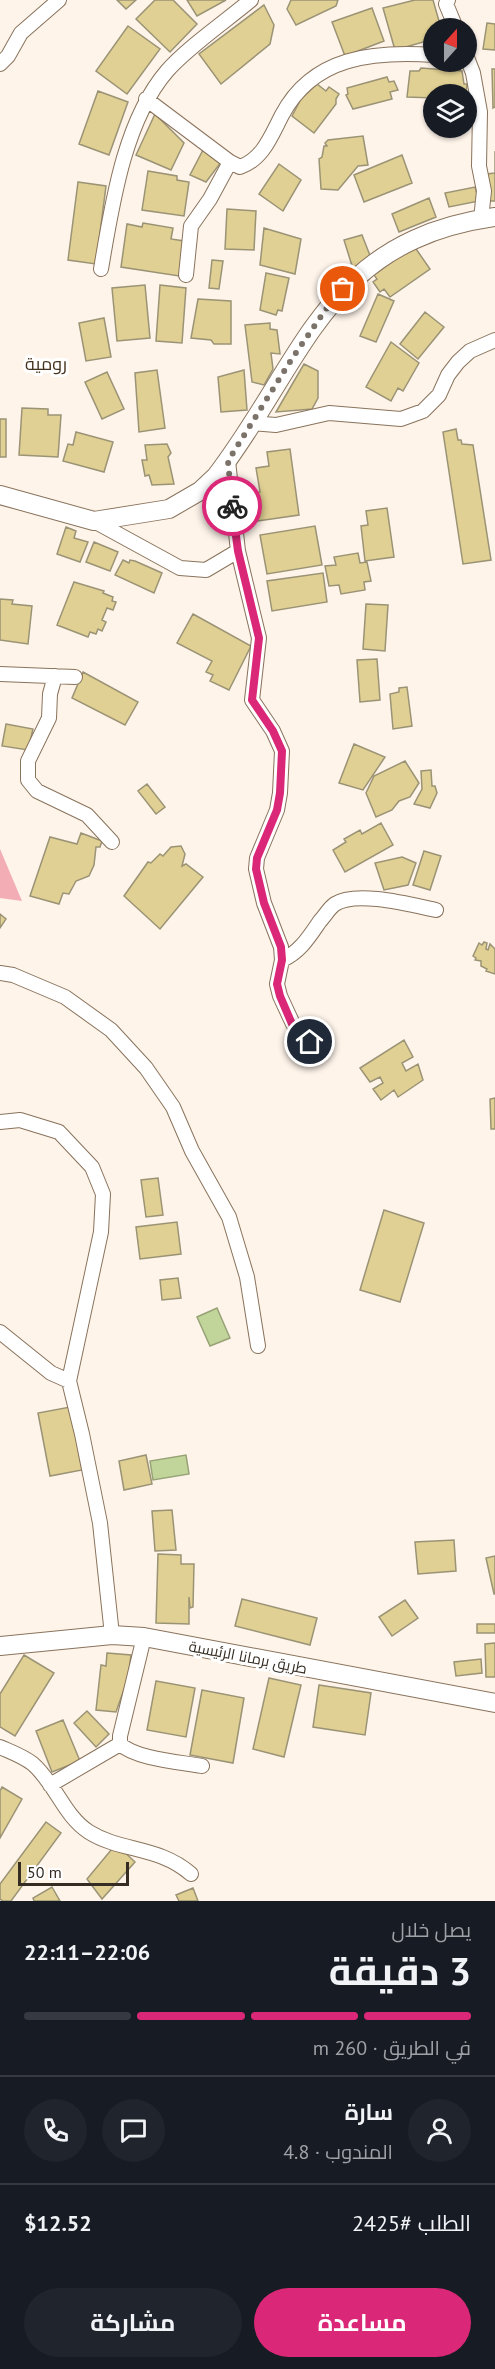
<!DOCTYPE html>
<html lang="ar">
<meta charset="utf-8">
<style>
body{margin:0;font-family:"PT Sans",Cairo,sans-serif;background:#20242c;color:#f1f3f6;direction:rtl;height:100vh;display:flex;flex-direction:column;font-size:22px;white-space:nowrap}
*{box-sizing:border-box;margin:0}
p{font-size:20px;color:#9ea1a6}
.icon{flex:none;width:33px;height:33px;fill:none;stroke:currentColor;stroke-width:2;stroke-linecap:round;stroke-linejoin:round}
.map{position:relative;height:1901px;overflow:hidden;direction:ltr}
.side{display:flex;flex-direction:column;background:#171b24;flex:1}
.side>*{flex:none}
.needle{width:39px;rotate:21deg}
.fabs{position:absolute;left:423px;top:18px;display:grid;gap:12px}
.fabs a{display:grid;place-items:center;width:54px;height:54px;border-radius:50%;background:#171b24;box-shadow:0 2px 4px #0004;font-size:30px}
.scale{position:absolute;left:18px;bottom:15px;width:111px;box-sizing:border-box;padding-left:6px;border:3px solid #352c23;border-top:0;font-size:16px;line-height:21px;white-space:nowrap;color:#352c23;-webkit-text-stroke:4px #fff;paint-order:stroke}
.pin{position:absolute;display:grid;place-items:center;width:51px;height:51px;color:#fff;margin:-26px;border:3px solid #fff;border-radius:50%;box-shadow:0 2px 6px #0007}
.courier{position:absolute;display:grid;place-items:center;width:60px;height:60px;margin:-30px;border:4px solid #db2777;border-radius:50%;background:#fff;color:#222;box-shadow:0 2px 8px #0007}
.summary em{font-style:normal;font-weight:700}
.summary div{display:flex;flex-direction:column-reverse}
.summary{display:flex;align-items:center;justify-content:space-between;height:102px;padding:0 24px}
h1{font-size:39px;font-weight:700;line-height:45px}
.bar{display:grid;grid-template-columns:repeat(4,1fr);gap:9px 6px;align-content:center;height:72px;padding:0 24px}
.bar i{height:8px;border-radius:4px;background:#363941}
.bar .current{background:#db2777}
.bar p{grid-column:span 4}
.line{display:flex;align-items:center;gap:15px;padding:0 24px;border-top:2px solid #363941}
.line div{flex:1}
.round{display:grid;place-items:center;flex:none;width:63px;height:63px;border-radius:32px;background:#20242c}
.button{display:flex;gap:12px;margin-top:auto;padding:12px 24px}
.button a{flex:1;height:69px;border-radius:36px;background:#db2777;color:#fff;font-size:24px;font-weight:700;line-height:69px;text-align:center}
.button a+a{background:#20242c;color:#f1f3f6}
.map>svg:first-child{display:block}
.forest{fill:#f3aeb5}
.water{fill:#c1d59a;stroke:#97a276;stroke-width:1.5}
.building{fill:#e0d093;stroke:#9b9375;stroke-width:1.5}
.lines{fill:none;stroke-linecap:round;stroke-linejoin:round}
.minor-casing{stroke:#89735c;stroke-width:16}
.tertiary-casing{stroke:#89735c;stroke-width:20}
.minor{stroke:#fff;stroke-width:14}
.tertiary{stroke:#fff;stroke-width:18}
.done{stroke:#7b7269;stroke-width:6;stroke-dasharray:0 10.8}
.route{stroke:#db2777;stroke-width:8}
.labels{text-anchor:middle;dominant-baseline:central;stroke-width:6;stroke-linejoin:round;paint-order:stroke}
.street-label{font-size:15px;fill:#352c23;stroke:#fff}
.quarter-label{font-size:18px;fill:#45321d;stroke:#fff}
</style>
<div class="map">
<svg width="495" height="1901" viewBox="0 0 495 1901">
<rect width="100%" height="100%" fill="#fef4ea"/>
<path class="forest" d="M0,849L22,901L0,898Z"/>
<path class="water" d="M217,1308L230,1338L210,1346L197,1317Z
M186,1455L189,1474L153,1480L150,1461Z"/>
<path class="building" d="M117,0H136L126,9Z
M155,0H173L197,24L170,52L136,19Z
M187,0H226L197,16Z
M291,0H338L336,6L296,25L287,9Z
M415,0H433L441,28H434V39L395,50L383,8Z
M264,5L274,25L270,44L221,84L199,54Z
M372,8L384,41L345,56L332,22Z
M487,23L495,24V50L483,49Z
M128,26L160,49L127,94L96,71Z
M421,68L462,71L464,84H467L466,94H434V98L407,97L410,71H419Z
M492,69H495V107L493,108Z
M387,77L389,82L394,81L398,90L390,92L392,99L353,109L346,95L348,94L347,88Z
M317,84L326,91L329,87L339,94L336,99V104L314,133L292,116L301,99Z
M98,91L128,102L109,155L79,144Z
M155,114L184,143L171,170L136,155Z
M363,136L368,165L358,166L338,190L321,189L319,159L322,157L324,146H327L325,143L328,140Z
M204,148L222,161L206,182L190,175Z
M495,151V201H490L487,174L495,173Z
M402,155L412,183L364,202L354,175Z
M279,164L301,180L283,211L259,194Z
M148,171L177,176V180L189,182L184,216L142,210Z
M78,182L106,186L96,264L68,260Z
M475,187L479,201L449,207L445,193Z
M429,198L436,217L399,232L392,214Z
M227,209L256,211L254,250L225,249Z
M143,223L173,228L171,239L184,241L179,276L121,267L127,224L142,227Z
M264,228L301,239L295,274L260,265Z
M362,235L371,258L353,269L344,240Z
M414,246L430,269L390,297L384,289L380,292L373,282L377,279L374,275Z
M212,260L223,261L219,289L209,288Z
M266,273L289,278L282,311L278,310L276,315L260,310Z
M145,285L150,338L117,341L112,288Z
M160,285L186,288L182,343L156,341Z
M378,294L394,301L376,342L360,336Z
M198,299L231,301V344H214L211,340L191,338Z
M425,312L444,327L418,359L400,344Z
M104,318L111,357L86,361L79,323Z
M270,323V329L277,330L280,354L271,353L273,369L264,385L252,382L245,325Z
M391,342L419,363L403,391L398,388L391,401L366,387Z
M304,364L318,371V398L312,409L276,412Z
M157,370L165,428L139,432L135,373Z
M244,370L247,410L221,412L218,377Z
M107,372L124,409L102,419L85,382Z
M22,408L48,409V415H61L58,457L19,455Z
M0,419H6V457H0Z
M456,429L458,440H461L462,444L473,445L491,560L463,564L443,432Z
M76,432L113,442L104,472L63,461L68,444L73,445Z
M167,444L171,453L168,457L174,484L152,485L149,475L145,476L142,460H147L145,445Z
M290,449L299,515L251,522L248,494L260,492L256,468L269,466L267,452Z
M387,508L394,557L365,561L361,526L368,525L366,511Z
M315,526L322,565L267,574L260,535Z
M66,527L76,531L74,538L88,542L80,562L57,554Z
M94,542L118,552L110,571L86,562Z
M358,553L360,563L367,562L371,581L364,582L365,590L341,594L339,585L329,586L325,566L336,565L334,557Z
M123,560L129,563L130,560L135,561L162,573L154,593L115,575Z
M323,573L327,602L272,611L267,581Z
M74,582L104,591L103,593L113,597L112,601L116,602L113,610L107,608L102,620L106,622L102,631L98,629L96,634L90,632L88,637L57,625Z
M0,599L13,600L12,604L32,606L28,644L0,640Z
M366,604L388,605L385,651L363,649Z
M193,614L251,646L229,690L210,681L213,675L206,672L212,661L177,643Z
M377,659L380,700L360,702L357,660Z
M83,672L138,702L125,725L72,698Z
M407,687L412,726L393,729L390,694L399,692V688Z
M6,724L33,729L28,750L2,746Z
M354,744L385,757L363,790L339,783Z
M405,761L419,783L410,797L399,801L392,810L376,817L366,793L374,776Z
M431,770L432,786H435L437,793L430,808L414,804L422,789L421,771Z
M147,784L165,807L156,814L138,791Z
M381,823L393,845L345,872L333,850L346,842L344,839L360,830L362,834Z
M81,833L102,841L100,847H96L94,865L89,876L76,881L69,894L63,893L59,904L30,896L50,837L77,844Z
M181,846L185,854L182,866L186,864L203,877L160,929L124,896L148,862L151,863L160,854L163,856L171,847Z
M424,851L441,856L430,890L413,885Z
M402,857L416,863L408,885L384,890L375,863Z
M0,914L6,919L0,928Z
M484,942L487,943L486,949L488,950L490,944L495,949V974L486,971L487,969L481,966V961L475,960L476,958L473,956L479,943L482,945Z
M404,1040L413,1057L402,1063L406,1071L418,1064L423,1080L398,1097L394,1090L381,1100L373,1089L383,1083L380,1077L370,1082L360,1068Z
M495,1098V1129H491L490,1099Z
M158,1178L163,1215L146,1217L141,1180Z
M384,1210L424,1223L400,1302L360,1290Z
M177,1222L181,1254L140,1259L136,1227Z
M178,1278L181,1298L162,1300L160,1280Z
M70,1407L82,1470L50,1476L38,1413Z
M146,1455L152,1484L124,1490L119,1461Z
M172,1510L176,1550L155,1551L152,1511Z
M454,1540L456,1571L418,1574L415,1542Z
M158,1554L181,1555V1564H194L193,1607L190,1608L189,1597V1624L156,1623Z
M495,1556V1594H494L486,1558Z
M242,1599L317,1618L310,1645L235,1626Z
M405,1600L418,1618L392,1636L379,1617Z
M477,1624H495V1633H477Z
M495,1643V1677H486L485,1644Z
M107,1653L131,1655L128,1678L116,1712L96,1710L101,1665L106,1666Z
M24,1655L54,1673L15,1736L0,1727V1694Z
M481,1659L482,1673L456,1676L454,1662Z
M269,1678L301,1685L284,1757L253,1749Z
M156,1681L195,1688L186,1737L147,1730Z
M319,1685L371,1693L365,1735L313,1727Z
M202,1690L244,1698L233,1763L190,1755Z
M87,1711L109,1734L96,1747L74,1723Z
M63,1720L80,1761L52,1772L36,1731Z
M2,1787L22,1799L0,1838V1791Z
M46,1822L61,1833L11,1901H3L0,1899V1884Z
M116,1844L135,1862L102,1899L87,1879Z
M52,1887L60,1901H34L33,1898Z
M193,1888L198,1901H179L176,1895Z"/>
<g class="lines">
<g class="minor-casing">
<path id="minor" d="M448,0L446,4L456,28
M466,55L473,73L480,112L479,166L484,191L481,219
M0,64L8,56L21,33L59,0
M146,99L230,162L240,167C263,159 271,136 282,115C313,56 374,51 434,55
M101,269C112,205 124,121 167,71C188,47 226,21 251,0
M186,275L191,226L210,199L230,162
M252,423L276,425L329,413L401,419L423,411L439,395L448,375L458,362L470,351L495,340
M94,521L180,568L206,570L238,551L228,461
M238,551L259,638L252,700L273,731L282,751L280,793L277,810L257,858L256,869L264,903L281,947L282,960L277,984L280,996L293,1024L310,1042
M0,674L75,677
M55,676L50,694L49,718L28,761V780L37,791L87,815L112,842
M282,960C300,952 309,937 320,921C325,916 329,908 335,904C356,890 412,905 436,910
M0,973L13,975L65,997L111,1030L146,1068L173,1107L192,1151L229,1217L247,1277L258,1346
M0,1122L20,1120L59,1132L92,1167L103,1194L101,1232L69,1381L82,1434L100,1523L112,1635
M0,1332L51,1373L69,1381
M144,1637L120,1736V1744C136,1759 180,1762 202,1766
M0,1747C11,1752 23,1756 33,1764C55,1783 64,1816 89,1832C121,1852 159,1846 191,1874
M50,1785L120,1744"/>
</g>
<g class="tertiary-casing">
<path id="tertiary" d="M0,495L94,521L169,509L200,491L216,476C306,358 325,241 495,217
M0,1646L112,1635L144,1637L495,1703"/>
</g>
<use href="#minor" class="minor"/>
<use href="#tertiary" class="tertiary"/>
</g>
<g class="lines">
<path class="done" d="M232,506L228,461L293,357L331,302L343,289"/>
<path class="route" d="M232,506L238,551L259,638L252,700L273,731L282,751L280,793L277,810L257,858L256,869L264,903L281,947L282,960L277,984L280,996L292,1024L310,1042"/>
</g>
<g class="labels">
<g class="street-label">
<text transform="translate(248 1657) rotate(11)">طريق برمانا الرئيسية</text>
</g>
<g class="quarter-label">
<text x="46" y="363">رومية</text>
</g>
</g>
</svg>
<div class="fabs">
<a><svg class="needle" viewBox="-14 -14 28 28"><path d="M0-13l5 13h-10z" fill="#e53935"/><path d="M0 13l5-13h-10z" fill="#9ea1a6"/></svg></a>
<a><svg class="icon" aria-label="layers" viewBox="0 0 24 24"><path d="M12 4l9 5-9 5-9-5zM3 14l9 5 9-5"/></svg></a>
</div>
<div class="scale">50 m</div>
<div class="pin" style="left:343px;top:289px;background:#ea580c"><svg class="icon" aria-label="bag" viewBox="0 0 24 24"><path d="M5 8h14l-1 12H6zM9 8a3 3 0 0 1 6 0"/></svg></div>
<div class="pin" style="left:310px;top:1042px;background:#1f2937"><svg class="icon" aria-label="home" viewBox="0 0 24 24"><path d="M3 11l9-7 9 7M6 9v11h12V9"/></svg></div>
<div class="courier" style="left:232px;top:506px"><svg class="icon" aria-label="bike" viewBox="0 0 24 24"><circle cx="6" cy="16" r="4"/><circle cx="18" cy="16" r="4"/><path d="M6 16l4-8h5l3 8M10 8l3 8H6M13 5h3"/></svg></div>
</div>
<section class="side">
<div class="summary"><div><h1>3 دقيقة</h1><p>يصل خلال</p></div><em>22:06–22:11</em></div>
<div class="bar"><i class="current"></i><i class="current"></i><i class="current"></i><i></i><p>في الطريق · 260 m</p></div>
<div class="line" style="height:108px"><a class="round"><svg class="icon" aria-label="person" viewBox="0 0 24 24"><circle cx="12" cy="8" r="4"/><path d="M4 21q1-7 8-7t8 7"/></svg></a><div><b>سارة</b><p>المندوب · 4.8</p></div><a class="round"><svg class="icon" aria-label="chat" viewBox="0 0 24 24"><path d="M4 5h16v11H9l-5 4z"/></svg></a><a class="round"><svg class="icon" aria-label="phone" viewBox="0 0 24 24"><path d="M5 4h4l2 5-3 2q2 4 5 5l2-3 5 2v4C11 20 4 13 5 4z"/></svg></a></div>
<div class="line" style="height:78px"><div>الطلب #2425</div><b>$12.52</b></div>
<div class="button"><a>مساعدة</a><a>مشاركة</a></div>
</section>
